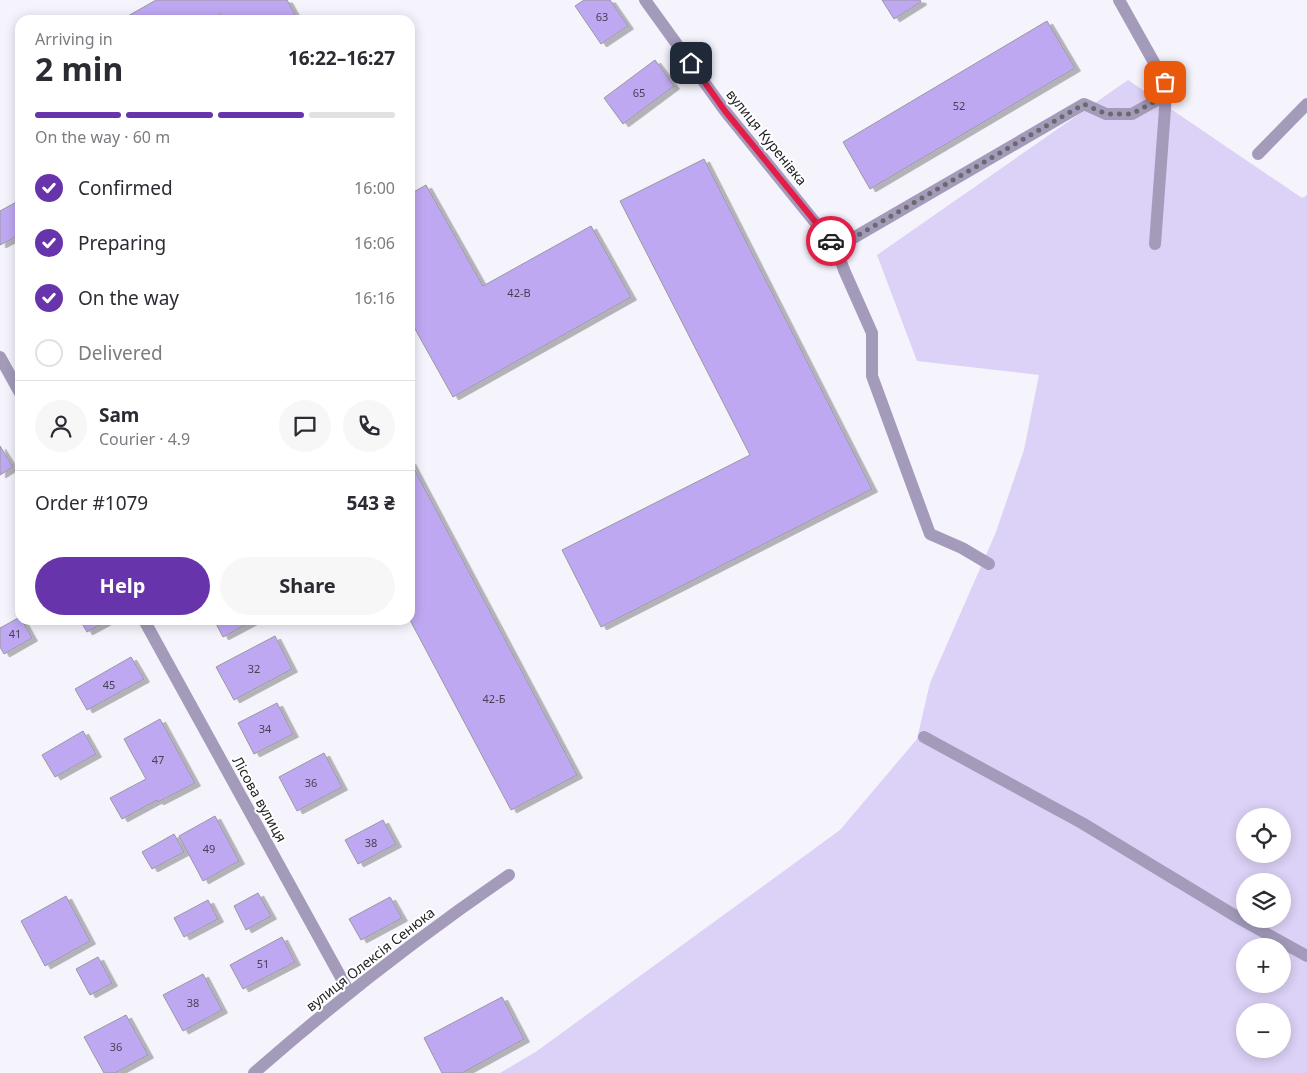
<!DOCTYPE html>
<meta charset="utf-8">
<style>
body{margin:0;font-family:"Noto Sans",sans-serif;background:#f7f7f7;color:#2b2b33;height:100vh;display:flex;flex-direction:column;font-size:19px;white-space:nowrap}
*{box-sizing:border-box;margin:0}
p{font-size:16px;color:#7c7c81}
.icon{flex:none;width:28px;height:28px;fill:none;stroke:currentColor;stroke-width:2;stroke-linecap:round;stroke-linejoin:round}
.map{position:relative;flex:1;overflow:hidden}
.details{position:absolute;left:15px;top:15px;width:400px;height:610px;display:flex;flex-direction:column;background:#fff;border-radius:15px;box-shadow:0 2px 12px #0003}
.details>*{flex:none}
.buttons{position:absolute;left:1236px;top:808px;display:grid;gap:10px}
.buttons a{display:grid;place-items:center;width:55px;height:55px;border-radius:50%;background:#fff;box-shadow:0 2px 12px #0003;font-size:25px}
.pin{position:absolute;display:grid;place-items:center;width:42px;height:42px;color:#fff;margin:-21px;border-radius:10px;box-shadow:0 2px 8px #0006}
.courier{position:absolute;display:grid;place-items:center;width:50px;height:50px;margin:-25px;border:4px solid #e11d48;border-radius:50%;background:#fff;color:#222;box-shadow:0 1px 6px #0007}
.headline em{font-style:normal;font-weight:700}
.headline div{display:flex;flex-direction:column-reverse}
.headline{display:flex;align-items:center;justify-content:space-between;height:85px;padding:0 20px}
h1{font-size:32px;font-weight:700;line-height:38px}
.bar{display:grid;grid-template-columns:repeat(4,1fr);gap:8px 5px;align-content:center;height:60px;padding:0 20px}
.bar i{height:6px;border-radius:4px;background:#e1e1e2}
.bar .current{background:#6734ab}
.bar p{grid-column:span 4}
.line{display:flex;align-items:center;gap:12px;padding:0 20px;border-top:1px solid #e1e1e2}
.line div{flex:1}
.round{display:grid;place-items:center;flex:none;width:52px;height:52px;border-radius:26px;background:#f7f7f7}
ol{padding:0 20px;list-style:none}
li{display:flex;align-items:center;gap:15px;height:55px}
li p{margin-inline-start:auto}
li .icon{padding:5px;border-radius:50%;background:#6734ab;color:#fff;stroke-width:4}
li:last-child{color:#7c7c81}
li i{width:28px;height:28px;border:2px solid #e1e1e2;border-radius:50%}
.primary-button{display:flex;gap:10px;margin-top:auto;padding:10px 20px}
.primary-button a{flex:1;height:58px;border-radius:30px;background:#6734ab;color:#fff;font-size:20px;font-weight:700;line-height:58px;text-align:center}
.primary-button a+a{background:#f7f7f7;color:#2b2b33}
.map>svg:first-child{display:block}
.green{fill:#dcd1f6;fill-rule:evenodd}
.building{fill:#bfa8f2;stroke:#9a98a0;filter:url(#shadow)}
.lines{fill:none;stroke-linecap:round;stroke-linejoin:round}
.service{stroke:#a49bbb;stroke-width:12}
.minor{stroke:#a49bbb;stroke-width:12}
.done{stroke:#6a696e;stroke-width:5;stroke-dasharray:0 9}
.route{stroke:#e11d48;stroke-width:6}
.labels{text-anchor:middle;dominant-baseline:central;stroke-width:4;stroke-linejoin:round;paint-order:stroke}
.number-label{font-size:11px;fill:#474156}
.street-label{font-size:14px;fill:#1f1f22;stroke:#fff}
</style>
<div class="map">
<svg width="1307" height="1073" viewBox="0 0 1307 1073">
<defs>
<filter id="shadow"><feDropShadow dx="5.5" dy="3" stdDeviation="0" flood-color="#0004"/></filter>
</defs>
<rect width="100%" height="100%" fill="#f5f3fc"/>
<path class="green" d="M1128,80L1302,198L1307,195V1073H500L537,1051L840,830L917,739L930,683L996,532L1024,450L1039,375L917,361L877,255ZM1245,816H1282V854H1245ZM1245,881H1282V919H1245ZM1245,946H1282V984H1245ZM1245,1011H1282V1049H1245Z"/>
<path class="building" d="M156,0H287L298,20H224L220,14L210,20H121Z
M584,0H610L628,26L601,44L575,6Z
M882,0H920L921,2L894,19Z
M1047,21L1075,68L870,189L843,142Z
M655,60L674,86L623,124L604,98Z
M704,159L872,489L601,627L562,550L750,455L620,201Z
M426,185L483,286L591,226L631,297L453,397L410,320V194Z
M20,200V235L0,245V211Z
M0,446L13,467L0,475Z
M410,461L577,775L511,810L410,620Z
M20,617V620H22L32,638L4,654L0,647V628Z
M80,620H109L87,632Z
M214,620H252L253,621L223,637Z
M275,636L292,669L234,700L216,667Z
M131,657L144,679L87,710L75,689Z
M277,703L293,734L254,754L238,723Z
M160,719L195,783L158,802L157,800L122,819L110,798L146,779L124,739Z
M83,731L96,754L55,777L42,755Z
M324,753L342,787L297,811L279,777Z
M215,816L239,861L203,881L179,836Z
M383,820L396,844L358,864L345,840Z
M174,834L184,852L152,869L142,852Z
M258,893L271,916L246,930L234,906Z
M66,896L90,941L45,966L21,921Z
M390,897L402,918L361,940L349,919Z
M208,900L218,919L184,937L174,918Z
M282,937L295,962L243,989L230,965Z
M98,957L112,983L90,995L76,969Z
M203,974L222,1010L183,1031L163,995Z
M502,997L524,1039L462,1073H442L424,1038Z
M126,1015L148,1055L115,1073H104L84,1037Z"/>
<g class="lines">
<path class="service" d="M1119,0L1165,82L1166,95L1155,244
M1258,154L1307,104
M836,248L1084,104L1106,114H1132L1166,95
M844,270L872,333V376L930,534L962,548L989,564
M924,737L1082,823L1242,920L1307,956"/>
<path class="minor" d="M645,0L725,111L836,248L844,270
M0,357L20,393
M144,620L349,992
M254,1073C335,1002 420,936 509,875"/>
</g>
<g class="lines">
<path class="done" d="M831,241L836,248L1084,104L1106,114H1132L1166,95L1165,82"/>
<path class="route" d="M691,63L725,111L831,241"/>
</g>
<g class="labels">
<g class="number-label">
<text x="602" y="16">63</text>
<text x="639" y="92">65</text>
<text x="959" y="105">52</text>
<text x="519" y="292">42-В</text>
<text x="15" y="633">41</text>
<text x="254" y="668">32</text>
<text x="109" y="684">45</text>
<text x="494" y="698">42-Б</text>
<text x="265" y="728">34</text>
<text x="158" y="759">47</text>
<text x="311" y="782">36</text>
<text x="371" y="842">38</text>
<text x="209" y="848">49</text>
<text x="263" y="963">51</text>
<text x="193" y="1002">38</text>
<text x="116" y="1046">36</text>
</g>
<g class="street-label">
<text transform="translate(767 137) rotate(51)">вулиця Куренівка</text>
<text transform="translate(260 799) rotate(61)">Лісова вулиця</text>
<text transform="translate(370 959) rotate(-38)">вулиця Олексія Сенюка</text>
</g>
</g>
</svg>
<div class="buttons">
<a><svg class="icon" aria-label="locate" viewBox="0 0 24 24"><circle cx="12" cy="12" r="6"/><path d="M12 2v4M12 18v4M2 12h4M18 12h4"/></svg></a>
<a><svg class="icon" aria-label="layers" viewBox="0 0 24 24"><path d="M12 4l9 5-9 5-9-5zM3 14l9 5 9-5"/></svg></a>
<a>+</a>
<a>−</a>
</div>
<div class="pin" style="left:1165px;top:82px;background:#ea580c"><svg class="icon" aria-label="bag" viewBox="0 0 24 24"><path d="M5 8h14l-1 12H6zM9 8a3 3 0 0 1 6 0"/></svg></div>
<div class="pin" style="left:691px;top:63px;background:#1f2937"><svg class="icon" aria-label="home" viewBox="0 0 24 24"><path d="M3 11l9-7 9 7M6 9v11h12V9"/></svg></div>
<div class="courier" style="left:831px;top:241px"><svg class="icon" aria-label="car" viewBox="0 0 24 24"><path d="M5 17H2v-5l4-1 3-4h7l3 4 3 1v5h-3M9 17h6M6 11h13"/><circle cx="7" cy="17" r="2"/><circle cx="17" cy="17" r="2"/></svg></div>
<section class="details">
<div class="headline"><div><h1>2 min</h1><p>Arriving in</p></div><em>16:22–16:27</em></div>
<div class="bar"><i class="current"></i><i class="current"></i><i class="current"></i><i></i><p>On the way · 60 m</p></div>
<ol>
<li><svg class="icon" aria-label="check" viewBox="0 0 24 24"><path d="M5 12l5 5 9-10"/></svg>Confirmed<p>16:00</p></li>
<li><svg class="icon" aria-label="check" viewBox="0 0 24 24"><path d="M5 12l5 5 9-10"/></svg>Preparing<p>16:06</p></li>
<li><svg class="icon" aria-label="check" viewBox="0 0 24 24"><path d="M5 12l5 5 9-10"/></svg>On the way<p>16:16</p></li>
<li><i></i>Delivered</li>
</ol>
<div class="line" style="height:90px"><a class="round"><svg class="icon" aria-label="person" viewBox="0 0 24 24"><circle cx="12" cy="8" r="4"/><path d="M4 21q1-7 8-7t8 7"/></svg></a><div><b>Sam</b><p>Courier · 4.9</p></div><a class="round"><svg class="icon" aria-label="chat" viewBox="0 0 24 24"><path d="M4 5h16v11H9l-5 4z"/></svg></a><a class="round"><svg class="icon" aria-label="phone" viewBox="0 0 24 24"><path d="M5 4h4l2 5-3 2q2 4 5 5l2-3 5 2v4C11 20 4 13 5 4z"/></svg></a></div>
<div class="line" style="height:65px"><div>Order #1079</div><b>543 ₴</b></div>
<div class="primary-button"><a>Help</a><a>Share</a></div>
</section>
</div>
